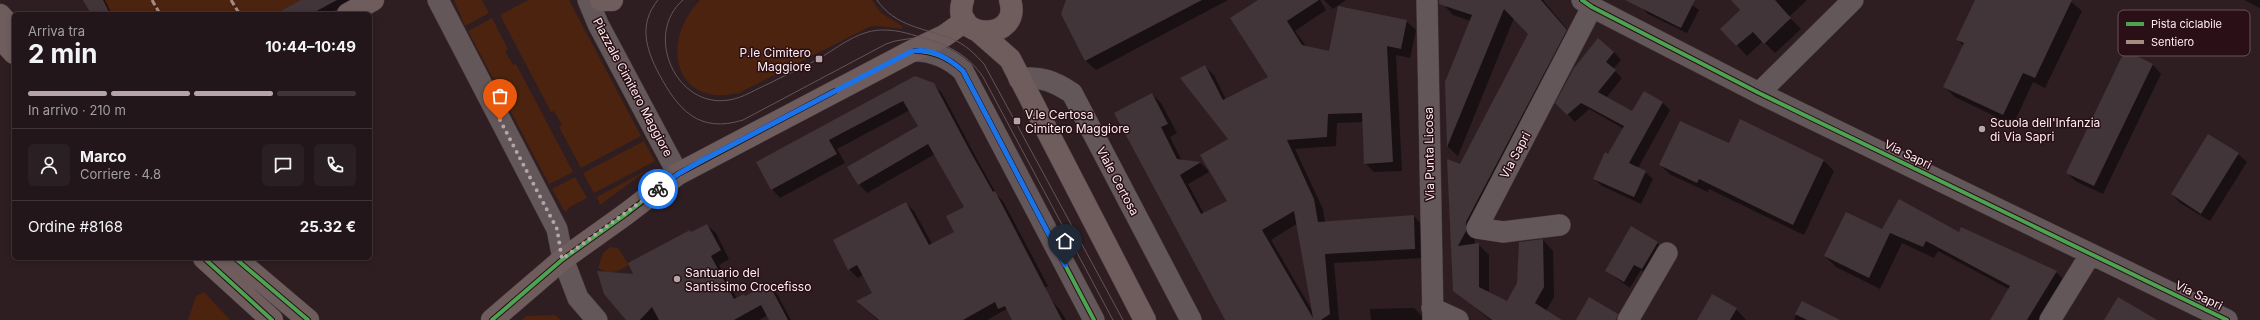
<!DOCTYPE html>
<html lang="it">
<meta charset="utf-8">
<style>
body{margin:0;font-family:Inter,sans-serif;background:#2a1f23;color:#f1f3f6;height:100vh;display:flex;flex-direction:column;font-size:15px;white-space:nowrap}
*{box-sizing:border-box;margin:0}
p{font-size:13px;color:#a29fa2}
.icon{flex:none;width:22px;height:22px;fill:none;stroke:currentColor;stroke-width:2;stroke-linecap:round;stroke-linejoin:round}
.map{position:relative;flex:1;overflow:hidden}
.panel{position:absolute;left:12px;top:12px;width:360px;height:248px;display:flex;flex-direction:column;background:#22161a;border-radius:6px;box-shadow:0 2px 6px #0003,0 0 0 1px #3f3539}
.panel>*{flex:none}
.pin{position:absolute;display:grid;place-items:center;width:34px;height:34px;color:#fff;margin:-41px -17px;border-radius:50% 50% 50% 0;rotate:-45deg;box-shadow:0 0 4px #0007}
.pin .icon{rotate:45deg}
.courier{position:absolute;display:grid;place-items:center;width:40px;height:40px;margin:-20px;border:3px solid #1a73e8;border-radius:50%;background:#fff;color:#222;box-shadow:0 1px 5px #0007}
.summary em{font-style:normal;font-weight:700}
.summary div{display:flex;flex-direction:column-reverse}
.summary{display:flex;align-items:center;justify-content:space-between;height:68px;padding:0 16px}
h1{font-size:26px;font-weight:700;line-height:30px}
.bar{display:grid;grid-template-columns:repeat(4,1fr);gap:6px 4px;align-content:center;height:48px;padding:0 16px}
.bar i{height:5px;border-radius:3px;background:#3f3539}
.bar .current{background:#b5a5a8}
.bar p{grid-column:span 4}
.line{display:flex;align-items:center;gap:10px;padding:0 16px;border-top:1px solid #3f3539}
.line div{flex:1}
.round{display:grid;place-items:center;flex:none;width:42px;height:42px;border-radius:6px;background:#2a1f23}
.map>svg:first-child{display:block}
.green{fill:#4b230f}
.shadow{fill:#0007;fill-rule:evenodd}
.building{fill:#413539;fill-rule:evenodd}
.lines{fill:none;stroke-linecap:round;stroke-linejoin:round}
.minor-casing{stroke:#473a3d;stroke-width:22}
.major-casing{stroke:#473a3d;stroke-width:23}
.minor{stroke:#635759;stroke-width:21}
.major{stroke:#6f5d5e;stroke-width:22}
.tram{stroke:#635559;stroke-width:1}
.quiet{stroke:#a88b81;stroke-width:3;stroke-dasharray:6 3;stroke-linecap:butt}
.cycleway-casing{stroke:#2a0f16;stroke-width:6}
.cycleway{stroke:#4ca352;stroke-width:4}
.done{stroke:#b5a5a8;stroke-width:4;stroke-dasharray:0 7.2}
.route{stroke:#1a73e8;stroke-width:5}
.poi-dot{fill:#b5a5a8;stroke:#2a0f16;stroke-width:1.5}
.labels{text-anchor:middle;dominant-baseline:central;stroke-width:3;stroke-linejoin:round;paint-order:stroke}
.poi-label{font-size:12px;fill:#feeef0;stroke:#2a0f16;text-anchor:start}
.street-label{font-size:12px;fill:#feeef0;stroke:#2a0f16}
.key{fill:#2a0f16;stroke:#6a5257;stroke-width:1}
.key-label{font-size:11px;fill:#feeef0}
</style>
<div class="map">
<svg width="2260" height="320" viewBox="0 0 2260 320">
<rect width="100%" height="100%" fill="#2e1e22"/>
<path class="green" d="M83,0H337L311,14H91Z
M454,0H482L489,13L465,26Z
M528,0H569L641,136L581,168L559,127L562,125L554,111L551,112L500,15Z
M700,0H872L881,13L902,26V29L878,26L869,27L739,93C673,108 660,41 700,0Z
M492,18L508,49L505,51L513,65L516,64L573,172L549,184L468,31Z
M644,141L655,161L594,193L583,173Z
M649,169L600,205L597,197Z
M575,177L587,198L570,207L565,212L552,189Z
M610,247L618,248L629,265C618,271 610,276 598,268L603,253Z
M204,292L230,320H188L196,296Z
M555,315L561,320H522L526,316Z"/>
<path class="shadow" d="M84,0H105L112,14H91Z
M303,0H354L328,14H277Z
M1067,0H1228L1096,70L1086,61L1062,14Z
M1259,0H1320L1326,10L1295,31L1306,46L1330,53L1406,21L1416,30L1410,58L1396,55L1402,171L1374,172L1365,163L1363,122L1337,123L1336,146L1295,149L1323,209L1325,222L1414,216L1423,226L1424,258L1334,263L1339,320H1225L1115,114L1152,94L1161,103L1177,133L1170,137L1182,161L1201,163L1209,172L1188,184L1204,214L1228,201L1229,140L1204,66L1214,75L1226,100L1269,77ZM1298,223L1313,312L1271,240Z
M1324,0H1346L1333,9Z
M1442,0H1543L1577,41L1476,233L1474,245L1478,244L1489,255V293L1508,303L1543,240L1553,251L1554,297L1546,311L1560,320H1490L1454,290L1460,166L1530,34L1514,18L1458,156L1448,147L1446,82L1471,21L1453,15L1443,4Z
M1646,0H1685L1699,10L1687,33L1648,14L1642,8Z
M1743,0H1807L1789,17L1801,29L1775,53L1763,41L1747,56L1722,29L1742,10Z
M1976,0H2069L2082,11L2045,88L2033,82L2013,125L1955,97L1945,87L1964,46L1957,40Z
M2244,0H2260V8Z
M1614,52L1621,60L1613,69L1622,78L1606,98L1633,112L1662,102L1670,110L1638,168L1645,172L1653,179L1641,204L1602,186L1594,179L1624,129L1589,109L1575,122L1557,103Z
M2125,52L2153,65L2161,74L2103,194L2075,181L2067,172Z
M933,84L942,93L978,161L997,195L1003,201L1048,286L987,320H878L857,302L873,294L863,275L858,278L849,269L906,203L914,211L932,244L956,232L965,208L935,154L867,193L859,184L919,127L910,110L837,149L845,163L780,198L772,189L757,162Z
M1741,120L1824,161L1834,171L1804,235L1709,189L1708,192L1671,175L1660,165L1729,145Z
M2238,154L2247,162L2210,221L2180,203L2172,194Z
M707,225L716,233L729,259L719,265L737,299L745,297L768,285L777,294L791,320H770L768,315L759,320H627L634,275L690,231L692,232Z
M1883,230L1959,234L2056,272L2067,283L2045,320H1991L2009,289L1938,251L1934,258L1902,243L1880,289L1836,267L1825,256Z
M1657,243L1663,249L1648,274L1641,270L1630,288L1606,271Z
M1052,301L1060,310L1066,320H1020Z
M1802,302L1838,320H1794Z
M1414,308L1426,320H1371L1370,309Z
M1736,309L1746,320H1698Z"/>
<path class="building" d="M83,0H103L110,14H91Z
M301,0H337L311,14H275Z
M1066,0H1202L1085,61L1061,14Z
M1258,0H1319L1287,21L1302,45L1329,51L1338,6L1407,20L1401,49L1387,46L1393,162L1364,164L1362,113L1328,114L1327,137L1287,140L1314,199L1318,222L1414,215L1415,249L1325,254L1330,314L1321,320H1225L1114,113L1152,93L1168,124L1161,127L1177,159L1201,162L1180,175L1201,214L1227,201L1200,155L1228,139L1180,78L1205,65L1223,100L1268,77L1230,18ZM1294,211L1313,318L1262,230Z
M1439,0H1541L1567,30L1466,222V231L1458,246L1479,243V287L1507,301L1517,283L1519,242L1543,239L1544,287L1535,303L1562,320H1492L1453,291L1447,159L1460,164L1528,34L1504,9L1447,147L1445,82L1472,15L1439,4Z
M1625,0H1695L1681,28Z
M1731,0H1775L1791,18L1764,44L1753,32L1736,46L1720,29L1740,10Z
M1975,0H2072L2035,78L2023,73L2003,115L1943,87L1964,43L1956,40Z
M1598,38L1614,52L1606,62L1616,70L1598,92L1632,111L1644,91L1663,102L1629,163L1646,171L1634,197L1593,179L1605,152L1608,154L1624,126L1581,103L1567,115L1555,103L1574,68Z
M2125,50L2153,64L2094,186L2066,173Z
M915,76L934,83L970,151L993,192L995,191L1062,320H1012L1005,306L998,309L995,302L963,320H879L856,301L872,293L857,265L848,270L833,240L906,202L929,245L954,232L946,216L964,207L928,144L858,185L847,167L918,126L903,101L829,140L837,154L771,190L756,162Z
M1740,119L1824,160L1793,225L1699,179L1697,183L1659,165L1680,121L1729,143Z
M2208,134L2239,153L2201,214L2171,194Z
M1899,199L1959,232L1961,227L2057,271L2027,320H1990L2010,286L1926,241L1923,247L1890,233L1869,278L1824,256L1846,212L1882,229Z
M707,224L721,250L711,256L734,299L744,294L745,296L769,284L788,320H769L761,305L734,320H659L652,307L640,320H626L604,294L597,271L633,274L628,263L690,230L691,232Z
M1631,226L1658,242L1642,269L1634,265L1624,282L1605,271Z
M1712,294L1737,308L1730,320H1697Z
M1589,297L1618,314L1616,320H1576Z
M2118,297L2157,320H2104Z
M1802,301L1840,320H1807L1795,314Z"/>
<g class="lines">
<g class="minor-casing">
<path id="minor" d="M438,0L557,229L563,259L578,298L597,320
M588,0L598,24L678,174
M1427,0L1433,320
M1582,0L1592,7L1759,93L2227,320
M915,51C934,51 949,58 963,71L1094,320
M1019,79C1040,75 1055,82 1072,93L1191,320
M1759,93L1853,0
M1560,225L1503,232L1477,228L1592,7
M1432,308L1458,320
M1628,320L1667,253
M2050,320L2090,255"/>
</g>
<g class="major-casing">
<path id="major" d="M601,0H612
M963,0C949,42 1023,42 1010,0
M348,14L373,0
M0,15L14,30
M978,31L1010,59L1145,320
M0,38L14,53
M204,258L272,320
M235,258L308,320
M492,320L563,259L626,214L678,174L910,52L944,36L965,21"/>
</g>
<use href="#minor" class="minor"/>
<use href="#major" class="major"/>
<path class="tram" d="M658,0C638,24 646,49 659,74C678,109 698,134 743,120L886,44L895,41L914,38
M683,0C643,34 676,109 729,100C743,98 756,89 768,84C785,75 803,68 820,58C840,46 860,29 885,30C899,30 913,35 927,39C950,46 969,56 983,77L1113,320
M877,0C895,27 925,28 952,39C965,44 975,54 984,64L1123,320"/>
<path class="quiet" d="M152,0L160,14
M231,0L239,13"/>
<g class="cycleway-casing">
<path id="cycleway" d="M1582,0L1592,7L1759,93L2227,320
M915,51C934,51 949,58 963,71L1094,320
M204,258L272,320
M235,258L308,320
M492,320L563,259L626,214L678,174L835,91"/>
</g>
<use href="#cycleway" class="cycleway"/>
</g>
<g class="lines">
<path class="done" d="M500,120L557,229L562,259L658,189"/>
<path class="route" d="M658,189L678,174L699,162L910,52C929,46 950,59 963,71L1065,265"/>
</g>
<g class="poi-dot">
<rect x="815" y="55" width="8" height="8" rx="2"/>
<rect x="1013" y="117" width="8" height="8" rx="2"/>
<circle cx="1982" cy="129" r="4"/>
<circle cx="677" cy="279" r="4"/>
</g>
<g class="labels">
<g class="poi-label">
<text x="811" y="52" text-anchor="end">P.le Cimitero<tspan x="811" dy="14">Maggiore</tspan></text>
<text x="1025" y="114">V.le Certosa<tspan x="1025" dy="14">Cimitero Maggiore</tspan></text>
<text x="1990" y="122">Scuola dell'Infanzia<tspan x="1990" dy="14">di Via Sapri</tspan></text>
<text x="685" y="272">Santuario del<tspan x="685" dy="14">Santissimo Crocefisso</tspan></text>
</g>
<g class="street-label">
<text transform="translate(633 87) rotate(62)">Piazzale Cimitero Maggiore</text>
<text transform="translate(1429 154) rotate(-91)">Via Punta Licosa</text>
<text transform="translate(1908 154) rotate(26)">Via Sapri</text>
<text transform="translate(1515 155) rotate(-62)">Via Sapri</text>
<text transform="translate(1118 181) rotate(62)">Viale Certosa</text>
<text transform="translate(2199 295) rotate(26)">Via Sapri</text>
</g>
</g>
<rect x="2118" y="10" width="132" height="46" rx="6" class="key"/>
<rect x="2126" y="22" width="18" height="4" fill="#4ca352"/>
<rect x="2126" y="40" width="18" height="4" fill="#a88b81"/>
<g class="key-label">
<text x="2151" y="28">Pista ciclabile</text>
<text x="2151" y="46">Sentiero</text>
</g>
</svg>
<div class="pin" style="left:500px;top:120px;background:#ea580c"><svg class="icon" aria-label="bag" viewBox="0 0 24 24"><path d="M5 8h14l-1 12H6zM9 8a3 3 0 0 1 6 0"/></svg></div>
<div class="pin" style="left:1065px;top:265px;background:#1f2937"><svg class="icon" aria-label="home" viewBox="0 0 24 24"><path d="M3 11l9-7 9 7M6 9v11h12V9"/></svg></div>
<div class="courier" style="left:658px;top:189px"><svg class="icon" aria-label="bike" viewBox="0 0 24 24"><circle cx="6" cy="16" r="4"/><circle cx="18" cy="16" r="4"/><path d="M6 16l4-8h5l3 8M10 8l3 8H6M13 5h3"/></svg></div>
<section class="panel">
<div class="summary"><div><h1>2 min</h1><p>Arriva tra</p></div><em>10:44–10:49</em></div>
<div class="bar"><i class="current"></i><i class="current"></i><i class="current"></i><i></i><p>In arrivo · 210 m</p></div>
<div class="line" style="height:72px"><a class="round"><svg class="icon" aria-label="person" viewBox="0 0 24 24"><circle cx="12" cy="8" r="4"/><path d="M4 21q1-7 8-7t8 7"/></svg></a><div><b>Marco</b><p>Corriere · 4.8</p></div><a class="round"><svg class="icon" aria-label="chat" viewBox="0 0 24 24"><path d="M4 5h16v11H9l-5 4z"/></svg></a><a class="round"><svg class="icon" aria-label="phone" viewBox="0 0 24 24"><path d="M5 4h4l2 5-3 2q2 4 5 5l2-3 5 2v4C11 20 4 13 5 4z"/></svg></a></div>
<div class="line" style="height:52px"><div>Ordine #8168</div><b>25.32 €</b></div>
</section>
</div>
